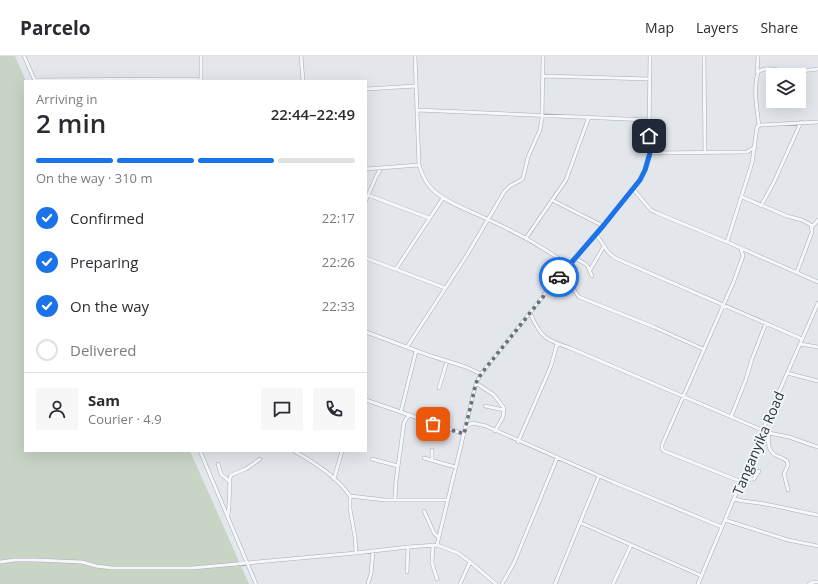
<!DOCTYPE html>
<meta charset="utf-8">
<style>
body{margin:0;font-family:"Open Sans",sans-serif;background:#f7f7f7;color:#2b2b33;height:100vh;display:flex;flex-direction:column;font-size:15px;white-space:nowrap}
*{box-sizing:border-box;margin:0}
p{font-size:13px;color:#7c7c81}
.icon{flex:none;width:22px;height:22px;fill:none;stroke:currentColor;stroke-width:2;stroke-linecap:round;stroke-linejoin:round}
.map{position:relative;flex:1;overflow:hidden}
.drawer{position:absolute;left:24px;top:24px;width:343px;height:372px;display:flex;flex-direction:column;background:#fff;border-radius:0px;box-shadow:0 4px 16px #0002}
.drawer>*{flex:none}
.buttons{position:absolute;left:766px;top:12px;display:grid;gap:8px}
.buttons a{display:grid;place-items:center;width:40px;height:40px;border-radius:0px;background:#fff;box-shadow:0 4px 16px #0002;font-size:20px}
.pin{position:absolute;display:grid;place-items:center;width:34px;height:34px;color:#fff;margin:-17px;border-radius:8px;box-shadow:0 2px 6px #0006}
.courier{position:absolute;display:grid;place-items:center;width:40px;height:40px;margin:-20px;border:3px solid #1a73e8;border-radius:50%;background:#fff;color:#222;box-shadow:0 1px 5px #0007}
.headline em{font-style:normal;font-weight:600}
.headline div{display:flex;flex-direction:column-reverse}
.headline{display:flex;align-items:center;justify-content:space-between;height:68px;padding:0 12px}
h1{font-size:26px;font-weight:600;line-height:30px}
.bar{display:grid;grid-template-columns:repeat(4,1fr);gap:6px 4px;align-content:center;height:48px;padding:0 12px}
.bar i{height:5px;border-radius:3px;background:#e1e1e2}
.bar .on{background:#1a73e8}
.bar p{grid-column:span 4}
.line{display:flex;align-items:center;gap:10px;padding:0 12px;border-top:1px solid #e1e1e2}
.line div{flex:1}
.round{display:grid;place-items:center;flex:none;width:42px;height:42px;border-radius:0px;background:#f7f7f7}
ol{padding:0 12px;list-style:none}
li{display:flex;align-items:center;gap:12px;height:44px}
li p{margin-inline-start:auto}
li .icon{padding:4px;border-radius:50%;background:#1a73e8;color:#fff;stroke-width:4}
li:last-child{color:#7c7c81}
li i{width:22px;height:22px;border:2px solid #e1e1e2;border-radius:50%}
header{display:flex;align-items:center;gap:24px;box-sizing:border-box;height:56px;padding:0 20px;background:#fff;border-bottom:1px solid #e1e1e2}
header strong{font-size:19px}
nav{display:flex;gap:22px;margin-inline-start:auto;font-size:14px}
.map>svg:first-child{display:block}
.green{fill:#c8d5c4}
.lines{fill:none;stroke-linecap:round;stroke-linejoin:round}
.minor-casing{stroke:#a8adb6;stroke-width:4}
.minor{stroke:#f6f7f9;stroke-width:3}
.done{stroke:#6b727e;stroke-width:4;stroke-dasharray:0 7.2}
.route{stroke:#1a73e8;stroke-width:5}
.labels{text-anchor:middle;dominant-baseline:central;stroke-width:4;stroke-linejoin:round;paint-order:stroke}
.street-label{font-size:14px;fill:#2a3444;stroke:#f3f5f8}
</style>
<header>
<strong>Parcelo</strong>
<nav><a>Map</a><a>Layers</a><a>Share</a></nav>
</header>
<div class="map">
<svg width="818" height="528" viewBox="0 0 818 528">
<rect width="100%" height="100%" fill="#e3e6eb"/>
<path class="green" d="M0,0H15L26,25L25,395H190L249,528H0Z"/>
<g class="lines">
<g class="minor-casing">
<path id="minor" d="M24,0L35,25
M201,0V25
M301,0L303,25
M415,0L419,109C422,119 426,128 434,135C449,148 471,155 489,164C516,176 543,191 568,209
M704,0L705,97
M757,17L758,0
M543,20L650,23
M35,24L187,23L201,24
M366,33L416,30
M417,54L649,64
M759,70C757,52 753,33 758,16C767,9 779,15 789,16C799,16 809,14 818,13
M650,97L747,96L755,91
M366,113L419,109
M633,133L651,154L657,157L727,186L818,226
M368,139L429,162
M742,141L787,160L802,164L811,169L812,176L797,216
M366,144L376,121L381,112
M552,144L603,170
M761,150L774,126L801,66
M812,171L818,164
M596,178L608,196L615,202L802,283
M526,182L566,124L589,61
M727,186L752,107L757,71L760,69L818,66
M741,193L743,200L734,225L662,389V393L664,395L742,426
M366,202L445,232
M575,202L587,209L592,220
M396,213L443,142
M590,214L604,190
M562,217L579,241L654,271L703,293
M530,257C541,282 546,284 570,292L769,377L789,381L818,391
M366,276L428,299L466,311L481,318
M800,288L818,291
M407,291L467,199L504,136L510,130L521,124L523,122L528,101L540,74L542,62L543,0
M787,317L818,325
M476,327L494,339L504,352L503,361L495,375
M439,332L447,305
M366,344L464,378
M485,350L504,354
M401,355L416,295
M731,361L746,323L752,303L766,267
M466,370L473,367L486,370L613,426L722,471
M769,377C768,385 767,393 775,399C779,401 784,402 787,405L788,409L784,418L788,434
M518,386L551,310L557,288
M200,395L256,528
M294,395C312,405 338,422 350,440V453L355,481L356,497
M424,402L448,409L456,411
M372,403L398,410
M432,404V394
M218,408L221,418L229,425
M334,423L342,395
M743,424L754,423L759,415
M350,440L385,444H448
M395,443L396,425L404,367L406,363L410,359
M734,443C745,446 755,446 765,448C783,451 800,456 818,459
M424,455L434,477L439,482
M228,459L229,450L230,422L231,419L246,413L260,403
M725,464L788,484L818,490
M581,467L702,520
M433,489L432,507L437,523
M437,489L476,327L481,318L568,209L603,170L640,124L645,114L650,97L649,80L650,0
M0,506L15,504H35L82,506L96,510L112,512H192L356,497L408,491L437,489L458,497L470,506L496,528
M407,516L408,491
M368,527L371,518L373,495
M460,528L470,506
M502,528L514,507L557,402
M555,528L599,420
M613,528L631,489
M698,528L775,345L818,247
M809,528L814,526H818"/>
</g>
<use href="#minor" class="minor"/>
</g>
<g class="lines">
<path class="done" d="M433,368L464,378L476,327L481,318L559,221"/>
<path class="route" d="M559,221L603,170L640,124L645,114L650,97L649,80"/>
</g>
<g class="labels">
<g class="street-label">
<text transform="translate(758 387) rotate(-67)">Tanganyika Road</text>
</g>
</g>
</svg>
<div class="buttons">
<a><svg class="icon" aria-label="layers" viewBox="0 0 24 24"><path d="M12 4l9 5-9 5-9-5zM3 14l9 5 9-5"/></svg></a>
</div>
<div class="pin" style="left:433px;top:368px;background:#ea580c"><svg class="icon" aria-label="bag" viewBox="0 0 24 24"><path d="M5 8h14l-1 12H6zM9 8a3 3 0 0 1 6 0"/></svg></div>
<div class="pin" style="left:649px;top:80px;background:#1f2937"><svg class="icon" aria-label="home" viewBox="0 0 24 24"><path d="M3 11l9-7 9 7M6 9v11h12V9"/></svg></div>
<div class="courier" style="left:559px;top:221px"><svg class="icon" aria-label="car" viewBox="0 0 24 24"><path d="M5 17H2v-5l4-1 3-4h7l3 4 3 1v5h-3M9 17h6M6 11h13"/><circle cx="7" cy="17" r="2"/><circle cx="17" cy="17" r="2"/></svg></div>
<section class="drawer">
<div class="headline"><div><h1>2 min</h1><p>Arriving in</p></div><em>22:44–22:49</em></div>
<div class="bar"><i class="on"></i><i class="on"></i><i class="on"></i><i></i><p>On the way · 310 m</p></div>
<ol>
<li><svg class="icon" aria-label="check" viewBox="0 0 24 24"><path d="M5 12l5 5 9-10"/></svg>Confirmed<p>22:17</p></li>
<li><svg class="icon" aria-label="check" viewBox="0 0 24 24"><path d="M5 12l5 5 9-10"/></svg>Preparing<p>22:26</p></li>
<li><svg class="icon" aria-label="check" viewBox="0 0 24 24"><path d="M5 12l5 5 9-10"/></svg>On the way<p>22:33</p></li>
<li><i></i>Delivered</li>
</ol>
<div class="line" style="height:72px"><a class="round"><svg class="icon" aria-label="person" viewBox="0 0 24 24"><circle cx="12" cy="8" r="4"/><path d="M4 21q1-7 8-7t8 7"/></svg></a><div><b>Sam</b><p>Courier · 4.9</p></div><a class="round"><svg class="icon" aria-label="chat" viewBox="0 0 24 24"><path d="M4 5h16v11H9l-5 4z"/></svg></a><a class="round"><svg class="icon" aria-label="phone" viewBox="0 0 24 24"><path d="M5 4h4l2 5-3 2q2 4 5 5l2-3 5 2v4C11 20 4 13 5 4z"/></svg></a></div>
</section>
</div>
